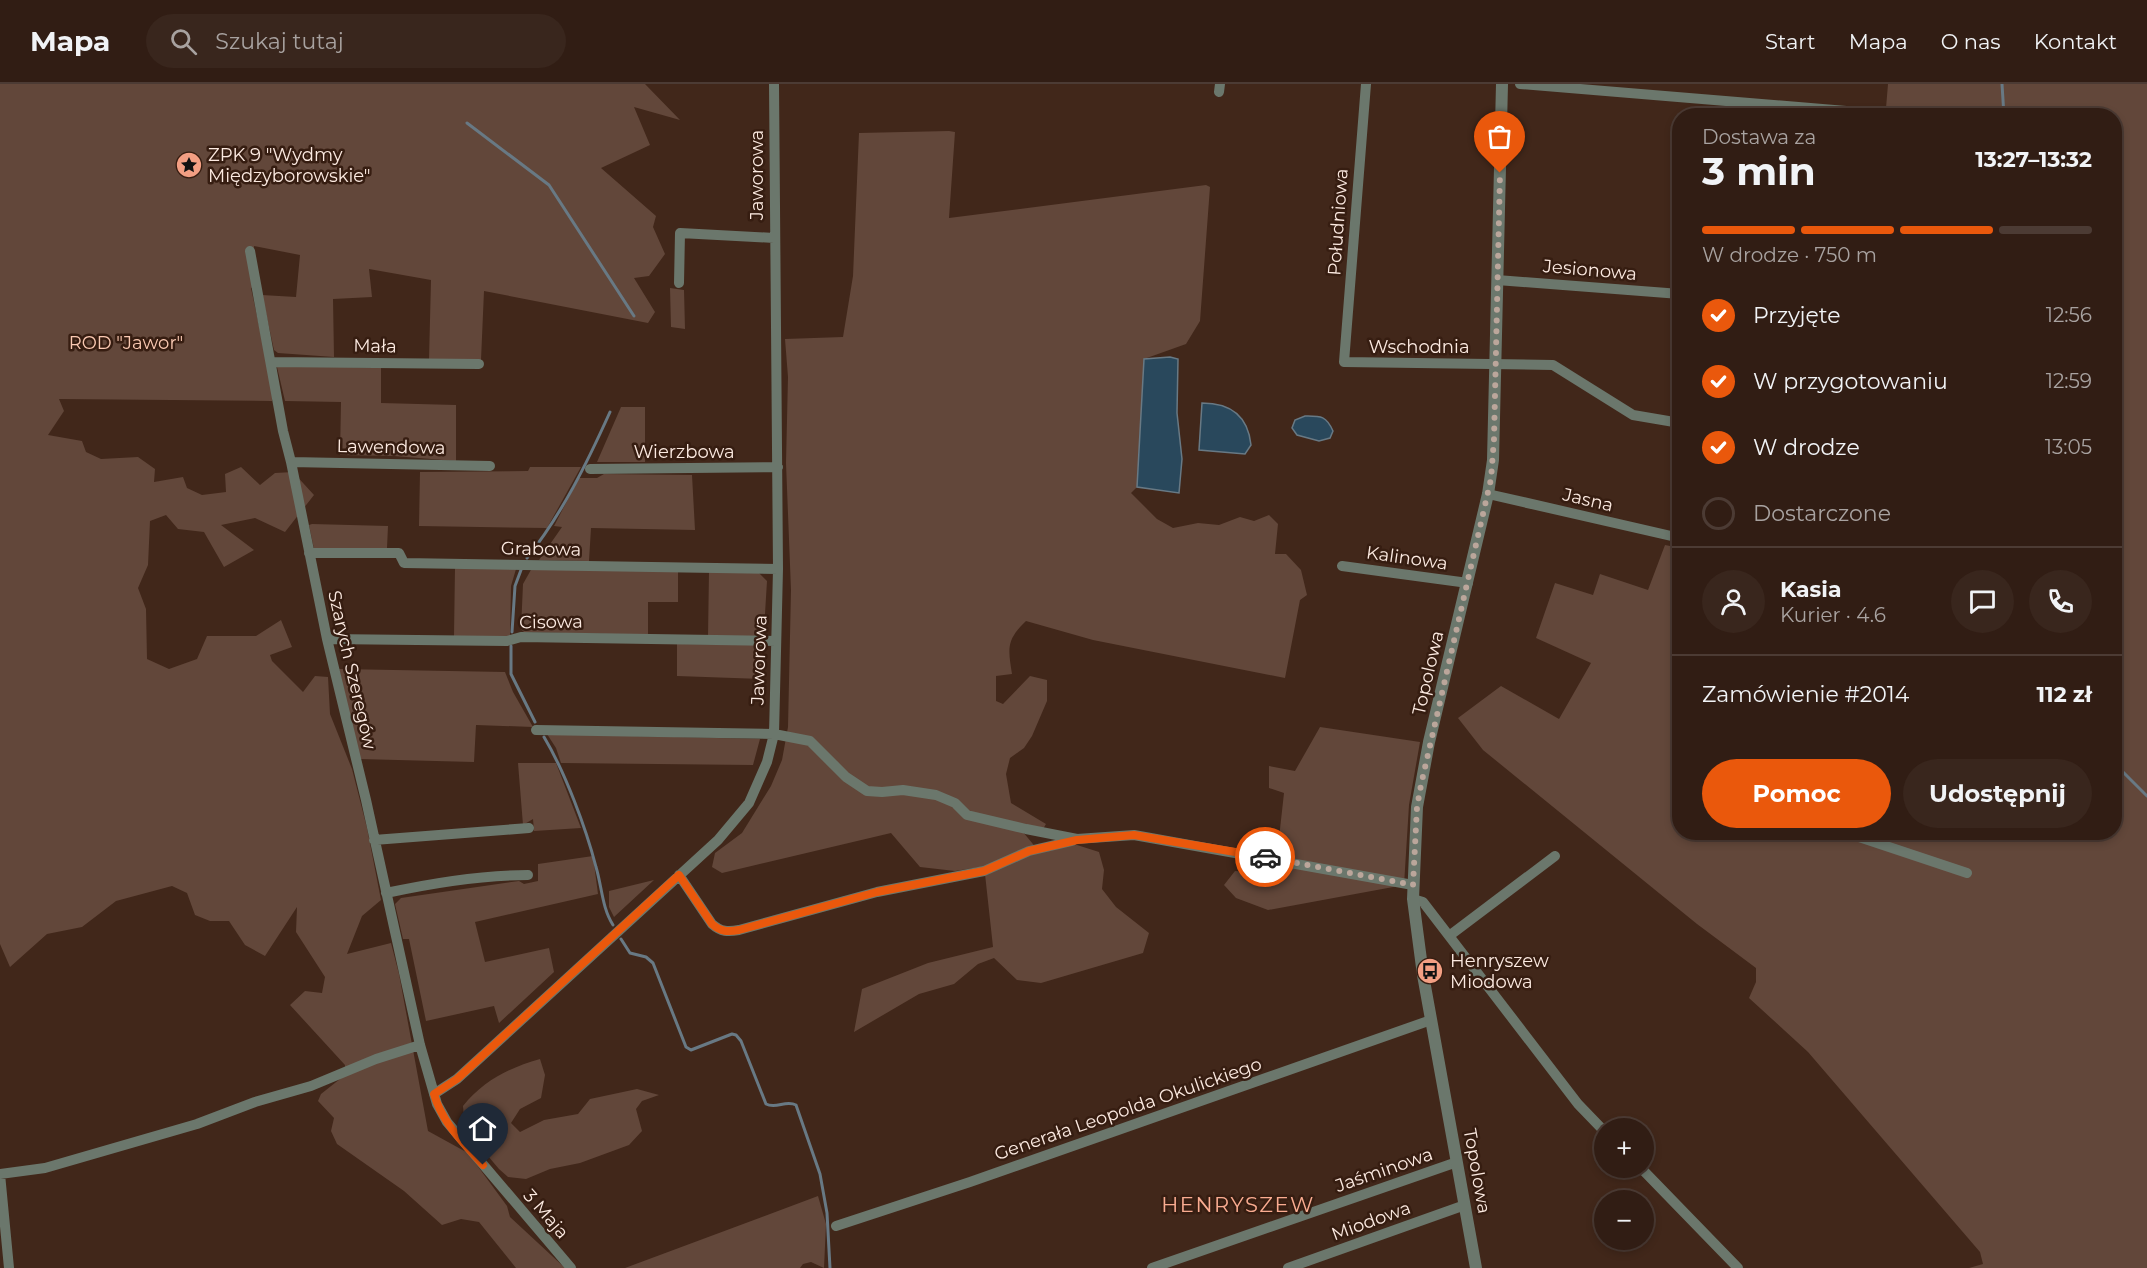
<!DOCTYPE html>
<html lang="pl">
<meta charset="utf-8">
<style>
body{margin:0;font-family:Montserrat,sans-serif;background:#39261d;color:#f1f3f6;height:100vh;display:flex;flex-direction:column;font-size:22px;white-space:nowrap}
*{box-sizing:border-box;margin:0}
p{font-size:20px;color:#a8a2a0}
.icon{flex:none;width:33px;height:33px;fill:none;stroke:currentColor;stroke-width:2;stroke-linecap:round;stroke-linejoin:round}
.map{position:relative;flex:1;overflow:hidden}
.panel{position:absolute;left:1672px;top:24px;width:450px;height:732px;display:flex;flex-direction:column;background:#311d14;border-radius:24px;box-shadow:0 3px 9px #0003,0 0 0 2px #4c3b34}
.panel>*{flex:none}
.tools{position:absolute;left:1594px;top:1034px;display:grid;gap:12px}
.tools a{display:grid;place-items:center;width:60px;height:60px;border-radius:50%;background:#311d14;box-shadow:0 3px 9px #0003,0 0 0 2px #4c3b34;font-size:30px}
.pin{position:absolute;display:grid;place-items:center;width:51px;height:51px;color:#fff;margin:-62px -26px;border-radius:50% 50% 50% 0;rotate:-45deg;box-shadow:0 0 6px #0007}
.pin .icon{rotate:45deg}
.courier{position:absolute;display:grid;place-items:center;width:60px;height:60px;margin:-30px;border:4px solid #ea580c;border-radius:50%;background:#fff;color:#222;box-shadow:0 2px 8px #0007}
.summary em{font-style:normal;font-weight:700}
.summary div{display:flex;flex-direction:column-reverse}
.summary{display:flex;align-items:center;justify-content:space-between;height:102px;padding:0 30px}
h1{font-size:39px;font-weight:700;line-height:45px}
.bar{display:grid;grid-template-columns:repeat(4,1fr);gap:9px 6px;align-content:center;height:72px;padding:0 30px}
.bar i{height:8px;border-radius:4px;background:#4c3b34}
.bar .active{background:#ea580c}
.bar p{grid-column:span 4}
.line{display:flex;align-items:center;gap:15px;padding:0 30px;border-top:2px solid #4c3b34}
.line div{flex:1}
.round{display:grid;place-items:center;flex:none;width:63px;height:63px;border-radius:32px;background:#39261d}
ol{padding:0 30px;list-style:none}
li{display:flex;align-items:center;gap:18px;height:66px}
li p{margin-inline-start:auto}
li .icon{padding:6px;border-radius:50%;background:#ea580c;color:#fff;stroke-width:4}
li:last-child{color:#a8a2a0}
li i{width:33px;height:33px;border:3px solid #4c3b34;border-radius:50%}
.primary-button{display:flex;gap:12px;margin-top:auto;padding:12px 30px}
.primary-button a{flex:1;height:69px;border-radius:36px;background:#ea580c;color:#fff;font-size:24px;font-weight:700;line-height:69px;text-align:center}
.primary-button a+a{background:#39261d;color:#f1f3f6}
header{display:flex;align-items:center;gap:36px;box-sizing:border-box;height:84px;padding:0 30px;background:#311d14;border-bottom:2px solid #4c3b34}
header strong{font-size:28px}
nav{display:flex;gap:33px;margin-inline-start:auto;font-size:21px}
.search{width:420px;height:54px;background:#39261d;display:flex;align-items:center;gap:15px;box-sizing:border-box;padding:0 21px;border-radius:33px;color:#a8a2a0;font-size:22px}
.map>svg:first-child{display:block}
.green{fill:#62473a}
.water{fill:#29485c;stroke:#687984;stroke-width:1.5}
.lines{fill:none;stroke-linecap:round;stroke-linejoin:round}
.stream{stroke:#687984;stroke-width:3}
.minor{stroke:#6b776c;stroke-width:10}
.tertiary{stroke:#6b776c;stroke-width:12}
.done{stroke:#bba69b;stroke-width:6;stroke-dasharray:0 10.8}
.route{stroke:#ea580c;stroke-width:8}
.labels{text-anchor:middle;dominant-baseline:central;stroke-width:5;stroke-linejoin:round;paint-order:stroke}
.poi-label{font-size:18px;fill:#fceae1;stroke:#361d11;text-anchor:start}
.street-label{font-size:18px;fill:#fceae1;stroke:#361d11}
.park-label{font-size:18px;fill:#fac9b2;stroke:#361d11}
.quarter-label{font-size:21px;letter-spacing:1.5px;fill:#faac91;stroke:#361d11}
</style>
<header>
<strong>Mapa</strong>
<div class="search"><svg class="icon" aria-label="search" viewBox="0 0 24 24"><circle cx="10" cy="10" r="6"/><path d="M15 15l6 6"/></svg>Szukaj tutaj</div>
<nav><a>Start</a><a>Mapa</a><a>O nas</a><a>Kontakt</a></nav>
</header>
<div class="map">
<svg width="2147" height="1184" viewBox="0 0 2147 1184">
<rect width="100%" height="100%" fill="#41271a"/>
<path class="green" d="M0,0H645L680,36L634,23L650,61L601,84L656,132L653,143L665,170L649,192L634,194L655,228L648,239L484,207L481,276H429L431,196L369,185L372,213L333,215L334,273L278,269L274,266L262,211L296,213L300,171L254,162L253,203L251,204L273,307L272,317L59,315L64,327L48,351L82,357L86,368L101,375L138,373L155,385L154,398L183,393L187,404L202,411L226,408L225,390L241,383L260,401L275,389L293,388L314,411L285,448L255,434L221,441L254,466L224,483L204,448L178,445L166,431L150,437L148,481L138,504L146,525L147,575L169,585L197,575L207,552H256L281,536L292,563L270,571L272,577L303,608L315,592L328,593L330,630L352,685L367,744L381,816L362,832L347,870L391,859L399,890L428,1047L468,1069L507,1122L510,1133L565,1184H516L479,1138L461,1135L442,1141L404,1107L337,1060L331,1047L334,1034L318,1017L321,1010L345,991V981L290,921L305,907L322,909L325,893L296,848L297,823L265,872L245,861L229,837H210L195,831L187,809L172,802L116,817L82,843L47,850L10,883L0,860Z
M1888,0H2147V1184H1969L1983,1180L1980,1168L1808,968L1749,914L1756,898V884L1697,840L1483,666L1458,634L1501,602L1559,635L1591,579L1536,554L1555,499L1593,511L1600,490L1648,506L1665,461L1680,464V748H1836L1848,752L1849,748H2115V32H1889L1886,24Z
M949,47L955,48L949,134L1206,101L1210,103L1200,237L1186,260L1144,275L1137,403L1131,409L1157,435L1173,444L1198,439L1219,441L1240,433L1254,437L1269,431L1278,440L1275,470H1286L1301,486L1307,511L1300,516L1285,594L1093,556L1026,537C1006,556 1008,564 1012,590L996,592V617L1003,620L1030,592L1047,596V617L1032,652L1024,664L1010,674L1006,690L1011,719L1046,740L1043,745L1023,748L1037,765L1077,761L1099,768L1104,786L1102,805L1116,823L1149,849L1143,869L1041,899L1017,896L994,874L978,880L954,900L919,910L854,948L862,905L928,879L993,863L985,790L999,780L955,787L920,783L891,749L722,789L712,783L715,769L742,749L771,702L782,676L788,643L791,506L786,379L788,293L785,255L843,253L853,192L859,49Z
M670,204L684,206L685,245L671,243Z
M280,281L381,284V319L456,321V377L394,372L340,371L341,318L285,317L277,283Z
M621,323H645V378H597Z
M530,383H581L547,444L419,442L420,388L528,387Z
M604,390L692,391L695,446L591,444L589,477L539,476L562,443L554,442L579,394H597Z
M312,440L388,442L387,464L314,465L309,441Z
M455,483L516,485L511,502L510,553L454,552Z
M532,484L678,487V518H648V551L524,548L521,545L523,500Z
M709,487L759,489L767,497L764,546L757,552L708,553Z
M677,560L755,561L762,569V595L677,592Z
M339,585L505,588L513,608L533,643L476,641L474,678L359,675Z
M1320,643L1420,658L1409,721L1404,801L1268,826L1236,814L1224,801L1235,787L1275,790L1284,709L1269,704V682L1295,687Z
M547,650L760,655L753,681L561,679L556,664Z
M518,679H556L581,744L534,747L533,735L523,741Z
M593,772L598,810L475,838L485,878L549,864L554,888L499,939L494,922L426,937L409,855H403L395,820L401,814L519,797L524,800L538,797V780Z
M654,796L614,833L609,823V807Z
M540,975L545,991L541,1014L520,1025L511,1039L520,1048L544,1036L578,1030L590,1015L637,1005L659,1011L642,1017L636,1025L642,1047L629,1061L580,1079L550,1085L526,1095L508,1093L499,1085L465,1045L463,1022C484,996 509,984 540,975Z
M818,1112L826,1140L824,1184L811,1178L803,1180L800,1184H625Z"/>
<path class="water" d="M1170,273L1178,275L1177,329L1182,375L1179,409L1137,403L1144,275Z
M1202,319C1231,319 1248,332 1251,361L1245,370L1199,366Z
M1305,332C1320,332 1326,331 1333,347L1330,354L1319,357L1297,351L1292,344L1295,336Z"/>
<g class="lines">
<path class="stream" d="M2002,0L2004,32
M467,39L549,101L634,232
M527,474C562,430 587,379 610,328
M512,548L515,502L521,486
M511,562V590L535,638
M544,653C565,688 586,744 596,783C602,803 602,824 613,841
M2115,680L2147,712
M621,855L630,869L646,873L653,879L686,963L691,966L732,950L736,951L741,957L766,1020C776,1025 786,1016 796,1021L820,1090L827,1129L830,1184"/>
<path class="minor" d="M1366,0L1344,278L1553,281L1633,331L1680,339
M1520,0L1882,30
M1219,8L1220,0
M250,167L283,347L291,378L327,555L366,716L420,961L437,1020L447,1038L571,1184
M1497,196L1680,210
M679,199L680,149L774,154
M271,278L479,280
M291,378L490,382
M590,385L778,383
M1488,410L1680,454
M309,469H399L404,479L778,485
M1342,482L1468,499
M327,555L507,557L521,553L776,557
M536,646L774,650L810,657L846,693L867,707L882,708L903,706L936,711L955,719L967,731L1026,745L1077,755L1134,751L1413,801
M1844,748L1967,789
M374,756L529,744
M679,791L712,840C721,848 728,848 739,846L877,808L984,787L1029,767L1072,757
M386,809C432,799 481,791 528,791
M1413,815L1423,818L1578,1020L1605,1048
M1449,852L1555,772
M434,1010L457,995L718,756L749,719L767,678L774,650L778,485L774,0
M1640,1083L1738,1184
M0,1090L45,1084L197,1040L255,1018L311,1002L376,975L420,961
M0,1090L9,1184
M836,1142L970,1098L1431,936
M1152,1184L1457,1078
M1288,1184L1465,1121"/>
<path class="tertiary" d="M1476,1184L1423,891L1413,815L1417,723L1429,658L1488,410L1493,376L1502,0"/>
</g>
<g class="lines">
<path class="done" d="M1265,773L1413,801L1417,723L1421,701L1491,395L1494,355L1500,89"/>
<path class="route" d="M483,1081C464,1059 442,1039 434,1010L457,995L679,791L712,840C721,848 728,848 739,846L877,808L984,787L1029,767L1077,756L1134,751L1265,773"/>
</g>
<defs>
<g id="sight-disc" transform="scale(1.35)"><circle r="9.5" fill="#f39f83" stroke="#361d11"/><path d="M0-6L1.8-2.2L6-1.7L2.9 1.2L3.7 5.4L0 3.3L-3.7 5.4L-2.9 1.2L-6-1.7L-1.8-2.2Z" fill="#111"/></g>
<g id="bus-disc" transform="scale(1.35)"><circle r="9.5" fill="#f39f83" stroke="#361d11"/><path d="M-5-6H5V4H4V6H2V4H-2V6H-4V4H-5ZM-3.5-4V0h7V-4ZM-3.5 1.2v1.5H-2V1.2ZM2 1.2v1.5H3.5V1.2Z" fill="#111"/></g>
</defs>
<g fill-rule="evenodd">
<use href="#sight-disc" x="189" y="81"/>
<use href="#bus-disc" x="1430" y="887"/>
</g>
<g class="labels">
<g class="poi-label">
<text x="208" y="71">ZPK 9 "Wydmy<tspan x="208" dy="21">Międzyborowskie"</tspan></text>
<text x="1450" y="877">Henryszew<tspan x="1450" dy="21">Miodowa</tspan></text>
</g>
<g class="street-label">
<text transform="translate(757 91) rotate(-90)">Jaworowa</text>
<text transform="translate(1338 138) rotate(-86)">Południowa</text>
<text transform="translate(1590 186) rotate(5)">Jesionowa</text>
<text transform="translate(375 262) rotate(1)">Mała</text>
<text x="1419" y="263">Wschodnia</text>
<text transform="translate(391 363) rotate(1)">Lawendowa</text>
<text x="684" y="368">Wierzbowa</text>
<text transform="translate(1588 416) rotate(13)">Jasna</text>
<text transform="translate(541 465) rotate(1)">Grabowa</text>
<text transform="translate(1407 474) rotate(8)">Kalinowa</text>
<text transform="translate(551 538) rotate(-1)">Cisowa</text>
<text transform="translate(759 576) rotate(-88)">Jaworowa</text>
<text transform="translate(352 586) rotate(77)">Szarych Szeregów</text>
<text transform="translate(1428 589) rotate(-77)">Topolowa</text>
<text transform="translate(1128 1025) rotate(-19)">Generała Leopolda Okulickiego</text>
<text transform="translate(1384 1086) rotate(-19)">Jaśminowa</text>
<text transform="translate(1477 1087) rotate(80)">Topolowa</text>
<text transform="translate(546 1130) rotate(49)">3 Maja</text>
<text transform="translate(1371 1137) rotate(-20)">Miodowa</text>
</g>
<g class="park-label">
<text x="126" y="259">ROD "Jawor"</text>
</g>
<g class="quarter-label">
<text x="1238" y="1120">HENRYSZEW</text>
</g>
</g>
</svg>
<div class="tools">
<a>+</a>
<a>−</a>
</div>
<div class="pin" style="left:1500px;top:89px;background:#ea580c"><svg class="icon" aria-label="bag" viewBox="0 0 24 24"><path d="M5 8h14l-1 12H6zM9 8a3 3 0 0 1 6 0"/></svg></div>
<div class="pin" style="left:483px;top:1081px;background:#1f2937"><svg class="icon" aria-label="home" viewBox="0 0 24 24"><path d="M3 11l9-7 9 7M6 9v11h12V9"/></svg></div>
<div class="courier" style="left:1265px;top:773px"><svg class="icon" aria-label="car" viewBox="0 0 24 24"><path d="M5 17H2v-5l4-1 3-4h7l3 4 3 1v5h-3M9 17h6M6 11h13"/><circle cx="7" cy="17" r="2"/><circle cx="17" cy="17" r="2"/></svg></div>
<section class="panel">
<div class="summary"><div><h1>3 min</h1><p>Dostawa za</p></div><em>13:27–13:32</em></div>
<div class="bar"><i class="active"></i><i class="active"></i><i class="active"></i><i></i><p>W drodze · 750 m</p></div>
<ol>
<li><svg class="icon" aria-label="check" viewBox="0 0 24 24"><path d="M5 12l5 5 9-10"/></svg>Przyjęte<p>12:56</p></li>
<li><svg class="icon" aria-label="check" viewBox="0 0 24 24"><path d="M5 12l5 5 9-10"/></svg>W przygotowaniu<p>12:59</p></li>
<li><svg class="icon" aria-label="check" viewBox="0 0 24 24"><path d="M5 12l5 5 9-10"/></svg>W drodze<p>13:05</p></li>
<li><i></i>Dostarczone</li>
</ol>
<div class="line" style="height:108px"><a class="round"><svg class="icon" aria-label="person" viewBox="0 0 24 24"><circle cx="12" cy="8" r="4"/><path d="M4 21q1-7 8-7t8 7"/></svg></a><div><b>Kasia</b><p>Kurier · 4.6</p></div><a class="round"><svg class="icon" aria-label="chat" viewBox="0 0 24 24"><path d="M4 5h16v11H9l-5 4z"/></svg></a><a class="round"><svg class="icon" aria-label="phone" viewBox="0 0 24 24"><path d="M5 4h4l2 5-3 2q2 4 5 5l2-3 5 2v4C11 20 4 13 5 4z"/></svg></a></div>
<div class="line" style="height:78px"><div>Zamówienie #2014</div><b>112 zł</b></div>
<div class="primary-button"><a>Pomoc</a><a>Udostępnij</a></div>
</section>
</div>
